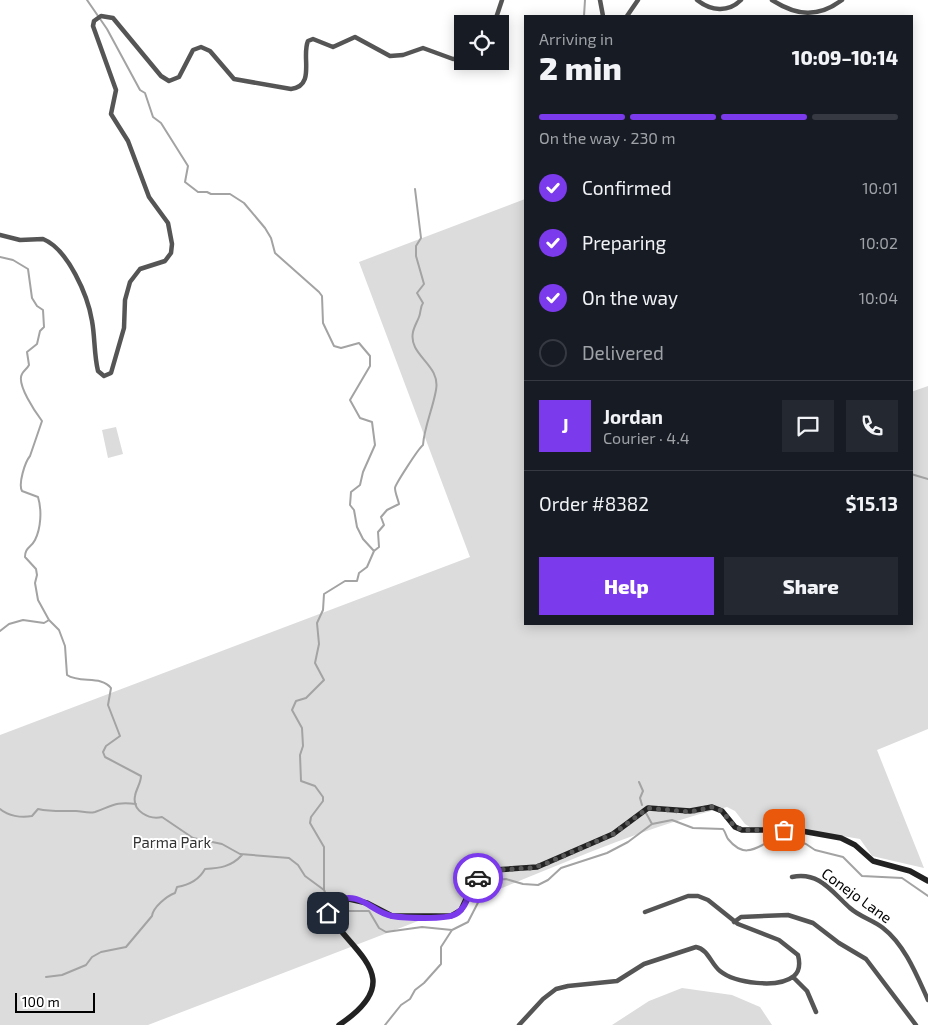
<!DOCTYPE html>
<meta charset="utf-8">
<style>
body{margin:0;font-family:"Exo 2",sans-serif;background:#242831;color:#f1f3f6;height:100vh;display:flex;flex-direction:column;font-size:19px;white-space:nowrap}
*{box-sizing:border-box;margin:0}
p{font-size:16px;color:#9ea1a6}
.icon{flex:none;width:28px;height:28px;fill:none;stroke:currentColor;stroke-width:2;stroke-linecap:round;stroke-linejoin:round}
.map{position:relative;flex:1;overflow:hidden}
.side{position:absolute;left:524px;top:15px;width:389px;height:610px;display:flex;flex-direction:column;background:#171b24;border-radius:0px;box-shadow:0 2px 12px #0003}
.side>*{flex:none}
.buttons{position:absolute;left:454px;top:15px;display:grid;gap:10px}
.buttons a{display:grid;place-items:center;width:55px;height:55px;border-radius:0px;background:#171b24;box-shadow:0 2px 12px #0003;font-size:25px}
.scale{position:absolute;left:15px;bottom:12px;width:80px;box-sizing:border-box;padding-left:5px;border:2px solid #000;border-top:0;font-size:14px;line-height:18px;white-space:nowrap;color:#000;-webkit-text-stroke:4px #fff;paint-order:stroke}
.pin{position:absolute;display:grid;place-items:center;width:42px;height:42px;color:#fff;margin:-21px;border-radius:10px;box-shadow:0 2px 8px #0006}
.courier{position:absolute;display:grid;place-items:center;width:50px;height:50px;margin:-25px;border:4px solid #7c3aed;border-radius:50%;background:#fff;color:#222;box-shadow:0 1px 6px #0007}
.overview em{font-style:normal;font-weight:800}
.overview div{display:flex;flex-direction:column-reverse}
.overview{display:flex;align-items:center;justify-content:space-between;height:85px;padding:0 15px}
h1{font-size:32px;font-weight:800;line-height:38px}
.bar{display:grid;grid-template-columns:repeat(4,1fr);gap:8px 5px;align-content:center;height:60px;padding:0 15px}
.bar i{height:6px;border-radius:4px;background:#363941}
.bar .active{background:#7c3aed}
.bar p{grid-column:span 4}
.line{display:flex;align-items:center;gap:12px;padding:0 15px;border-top:1px solid #363941}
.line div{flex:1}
.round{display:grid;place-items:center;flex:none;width:52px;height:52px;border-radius:0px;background:#242831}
ol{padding:0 15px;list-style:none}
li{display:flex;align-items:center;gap:15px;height:55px}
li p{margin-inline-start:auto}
li .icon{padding:5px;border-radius:50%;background:#7c3aed;color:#fff;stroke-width:4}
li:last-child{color:#9ea1a6}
li i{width:28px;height:28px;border:2px solid #363941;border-radius:50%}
.button{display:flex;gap:10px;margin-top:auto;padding:10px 15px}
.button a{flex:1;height:58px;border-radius:0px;background:#7c3aed;color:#fff;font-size:20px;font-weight:800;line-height:58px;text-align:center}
.button a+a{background:#242831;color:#f1f3f6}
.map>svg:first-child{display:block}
.green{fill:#dcdcdc}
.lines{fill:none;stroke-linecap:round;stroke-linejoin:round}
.stream{stroke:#a3a3a3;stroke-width:2}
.minor{stroke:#555;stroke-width:4.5}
.secondary{stroke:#222;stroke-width:5.5}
.done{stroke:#595959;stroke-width:5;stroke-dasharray:0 9}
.route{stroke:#7c3aed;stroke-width:6}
.labels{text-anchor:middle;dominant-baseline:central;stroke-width:4;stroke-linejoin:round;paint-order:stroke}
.park-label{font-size:15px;fill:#333;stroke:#fff}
.street-label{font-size:15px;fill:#000;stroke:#fff}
</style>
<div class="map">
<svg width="928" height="1025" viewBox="0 0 928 1025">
<rect width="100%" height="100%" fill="#fff"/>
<path class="green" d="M525,199V624H911V392L928,386V729L877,750L924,868L872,856L860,839L813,831L753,829L745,824L735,811L727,807C636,829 549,870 462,904L458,913H439L148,1025H0V735L470,557L359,262Z
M116,427L123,454L108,458L102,430Z
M682,988L732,995L760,1007L772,1025H612L649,1001Z"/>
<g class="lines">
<path class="stream" d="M87,0L107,29L140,90L145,93L153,117L161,123L188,166L185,182L198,192H207L211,194H230L244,203L265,228L271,238L275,253L319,292L322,296L323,323L334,346L341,348L359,343L370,356V366L350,400L360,418L372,422L375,445L363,472L360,485L351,492L350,505L354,510L357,527L363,539L374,551L367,567L359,573L357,581H345L324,594L323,610L317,623L319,644L315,663L324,680L306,698L296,701L292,710L302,728L303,746L300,755L301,781L315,786L323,797V801L311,817L310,823L324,847V890
M584,16L585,0
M0,257L13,260L28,269L32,298L37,306L43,310L44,327L40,331L37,344L27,352L29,365C27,369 24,370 22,374C16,384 36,413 42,421L30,456C25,462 18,484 22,491L38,497C42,510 41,528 35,540C31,548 25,547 25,557L36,569L37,575L35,583L38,600L49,620L59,630L65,646L67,675C80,684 101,675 111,688L108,705L120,736L106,746L103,752L105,757L141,776C141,783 136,789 135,796C132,811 149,820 162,817L193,838L222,844L240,854L289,858L298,865L305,876L324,890L328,899
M911,474L928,479
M374,551L379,547L378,532L384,525L381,517L387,510L399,504C398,499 395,493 395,488C395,485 418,449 423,445C424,428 433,408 436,390C441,364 408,356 413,332C414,327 417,322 419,317C421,312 420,307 423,303L417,293L424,284L416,256V246L421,238L415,189
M0,631L9,624L23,620L44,623L49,620
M639,782L643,791L640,798L642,805
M0,809C8,816 21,818 32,816L38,809C51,812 63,811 76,811C82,811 88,814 95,812C112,806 116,801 136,804
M646,813L652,824
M334,908L343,911H369L379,928L386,932L422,927L452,930L468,922L485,889L489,884L496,880L506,879L523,884L538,885L548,880L561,868L607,853L628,842L652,824L672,820L693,828L723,829C726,833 726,836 728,839C745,860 757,847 774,839L797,841L806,844L815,850L843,857L862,876L902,878L928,896
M46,977L62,975L86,965L92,957L101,952L126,947L152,916C153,907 167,896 175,893L177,887C189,885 199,880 205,869C220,868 231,867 242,855
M385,1025L401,1005L410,999L415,990L424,983L441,964V947L452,930"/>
<path class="minor" d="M600,0L603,16
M697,0C711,11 728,13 741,0
M772,0C797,16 818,18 842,0
M627,16L638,0
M494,24L502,0
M0,235L20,240L43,239C68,249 88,296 92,321C95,337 94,355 98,371L104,376L111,373L124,328L125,300L130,282L140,269L165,261L171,253L172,244L168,223L149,197L128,141L111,114L116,90L93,26L94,21L101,16L113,18L161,76L169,81L179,77L193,50L201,47L210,51L234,79L291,89C316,86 301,56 308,41L313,39L333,47L355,37L390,56L403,55L423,48L453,59L462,58
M792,877C819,871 832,892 850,908C860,917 873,920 883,928C905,945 917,976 928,1000
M734,922L741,917L788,915L813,923L839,943L866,959L916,1025
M793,977L807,991L816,1012
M519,1025L543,999L556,989L568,986L617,981L644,964L696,947C708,949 711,964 720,971C735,983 778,989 794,976C800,971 800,963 798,955L779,940L738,924L708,900L698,896H688L645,912"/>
<path class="secondary" d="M339,1025C405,981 360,958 329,916L327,908L334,902L349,899L367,903L392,916H451L461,910L474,882L484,873L494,870L537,867L613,834L648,808L690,811L712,807L722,811L735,827L742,830H796L841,838L855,845L873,861L910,871L928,881"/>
</g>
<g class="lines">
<path class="done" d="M478,878L494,870L531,868L545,864L613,834L648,808L690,812L712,807L722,811L734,826L742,830H784"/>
<path class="route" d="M328,913C327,907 329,904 335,901C361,890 371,912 392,916C404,918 446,920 456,914C468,907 469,889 478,878"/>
</g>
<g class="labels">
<g class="park-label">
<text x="172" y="842">Parma Park</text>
</g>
<g class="street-label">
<text transform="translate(857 895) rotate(36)">Conejo Lane</text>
</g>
</g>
</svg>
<div class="buttons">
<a><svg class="icon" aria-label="locate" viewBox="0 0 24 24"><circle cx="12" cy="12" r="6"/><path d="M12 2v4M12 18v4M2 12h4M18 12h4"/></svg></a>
</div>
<div class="scale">100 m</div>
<div class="pin" style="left:784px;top:830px;background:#ea580c"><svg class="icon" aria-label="bag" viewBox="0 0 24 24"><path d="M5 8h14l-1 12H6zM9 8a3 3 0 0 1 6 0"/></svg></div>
<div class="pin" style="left:328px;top:913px;background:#1f2937"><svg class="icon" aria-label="home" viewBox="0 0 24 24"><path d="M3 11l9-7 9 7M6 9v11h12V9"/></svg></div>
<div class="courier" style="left:478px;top:878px"><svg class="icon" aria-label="car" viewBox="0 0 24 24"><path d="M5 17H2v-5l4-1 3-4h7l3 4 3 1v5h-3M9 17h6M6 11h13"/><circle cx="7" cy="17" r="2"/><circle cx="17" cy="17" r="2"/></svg></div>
<section class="side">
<div class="overview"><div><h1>2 min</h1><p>Arriving in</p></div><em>10:09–10:14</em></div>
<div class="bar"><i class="active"></i><i class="active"></i><i class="active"></i><i></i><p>On the way · 230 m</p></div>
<ol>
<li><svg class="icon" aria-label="check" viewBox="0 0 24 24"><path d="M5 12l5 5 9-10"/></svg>Confirmed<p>10:01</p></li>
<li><svg class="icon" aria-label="check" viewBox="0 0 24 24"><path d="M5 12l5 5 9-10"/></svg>Preparing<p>10:02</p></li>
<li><svg class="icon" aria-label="check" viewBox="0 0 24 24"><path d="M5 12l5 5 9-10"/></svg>On the way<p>10:04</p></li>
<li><i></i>Delivered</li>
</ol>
<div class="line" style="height:90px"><b class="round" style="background:#7c3aed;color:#fff">J</b><div><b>Jordan</b><p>Courier · 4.4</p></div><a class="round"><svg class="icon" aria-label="chat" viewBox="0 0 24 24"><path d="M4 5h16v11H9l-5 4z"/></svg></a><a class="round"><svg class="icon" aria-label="phone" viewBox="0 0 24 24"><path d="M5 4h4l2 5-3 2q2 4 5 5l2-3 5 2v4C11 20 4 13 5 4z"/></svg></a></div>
<div class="line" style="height:65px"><div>Order #8382</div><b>$15.13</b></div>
<div class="button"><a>Help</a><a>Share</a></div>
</section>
</div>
